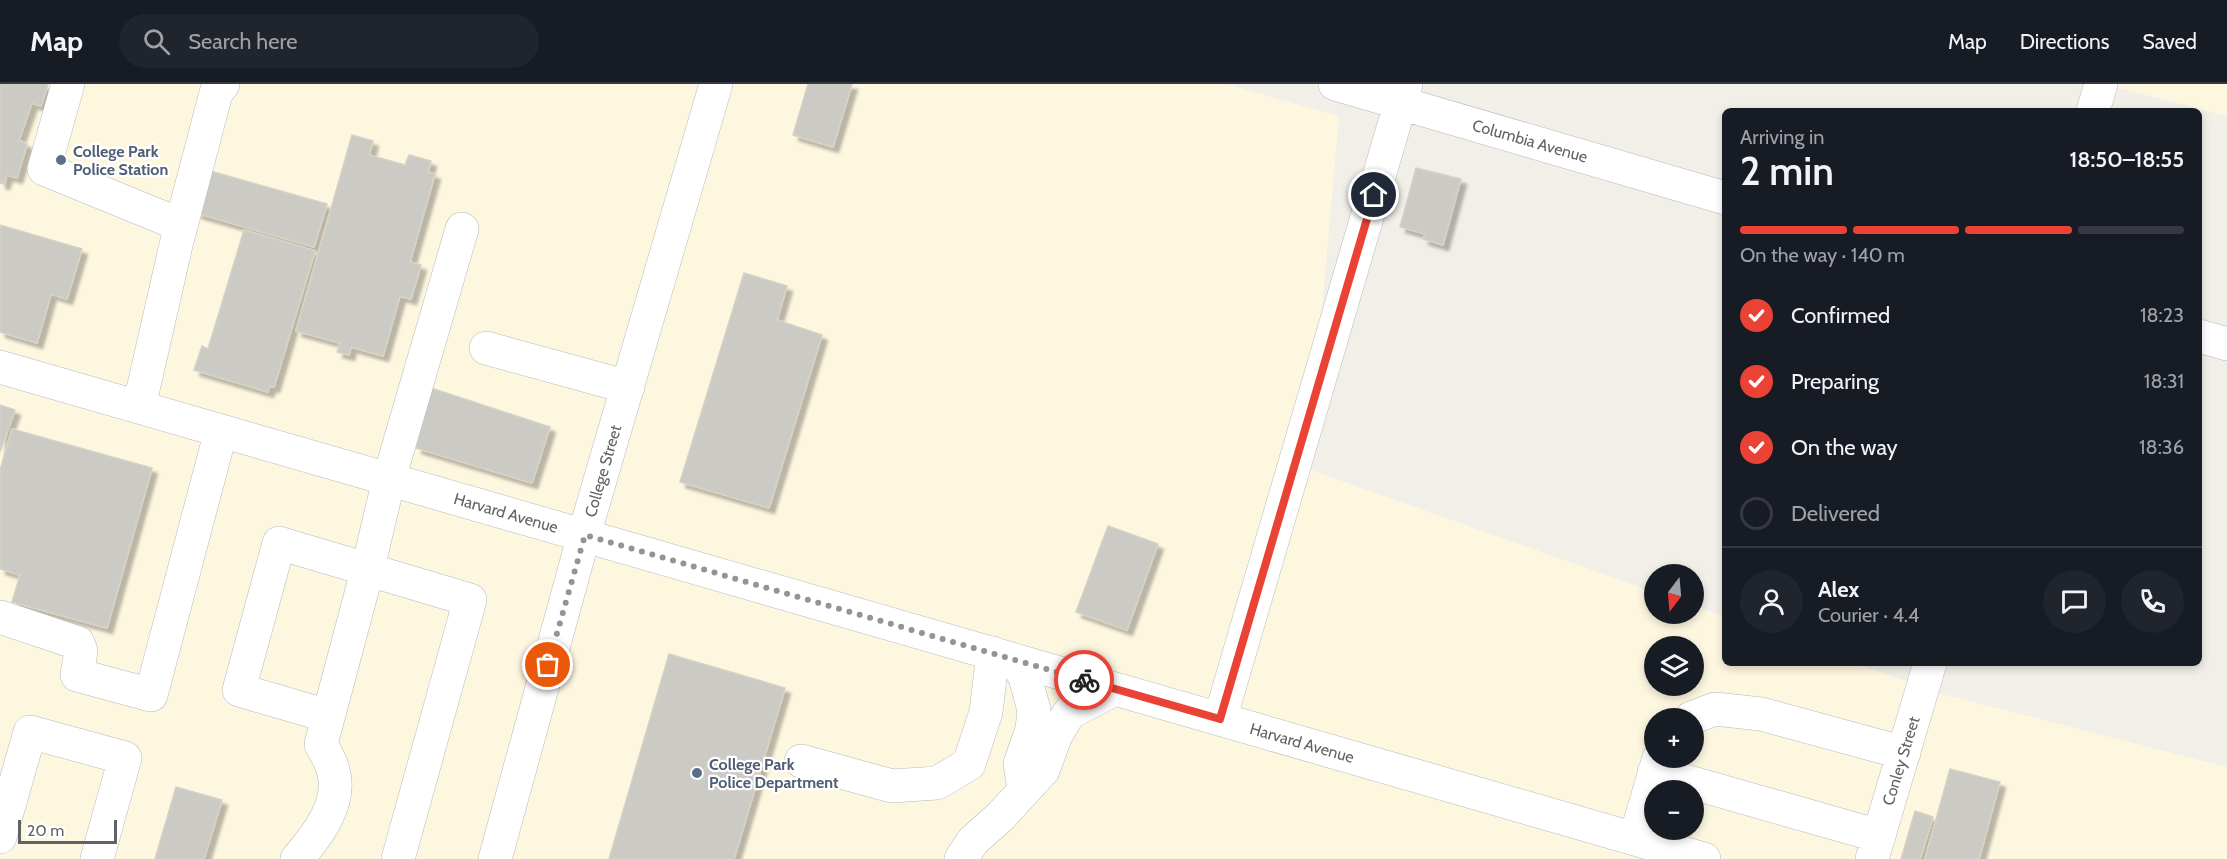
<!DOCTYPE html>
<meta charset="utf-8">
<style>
body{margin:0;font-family:Cabin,sans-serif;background:#20242c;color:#f1f3f6;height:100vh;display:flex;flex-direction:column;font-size:22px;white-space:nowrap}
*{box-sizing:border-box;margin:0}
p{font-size:20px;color:#9ea1a6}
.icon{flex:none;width:33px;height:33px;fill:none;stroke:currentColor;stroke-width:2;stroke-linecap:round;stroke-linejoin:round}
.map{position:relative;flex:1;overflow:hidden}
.side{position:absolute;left:1722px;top:24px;width:480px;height:558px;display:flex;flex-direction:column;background:#171b24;border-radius:9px;box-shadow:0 3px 9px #0003}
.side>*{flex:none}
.needle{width:39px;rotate:196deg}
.tools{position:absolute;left:1644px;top:480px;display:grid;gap:12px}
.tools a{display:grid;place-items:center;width:60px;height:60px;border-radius:50%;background:#171b24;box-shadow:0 3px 9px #0003;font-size:30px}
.scale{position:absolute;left:18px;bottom:15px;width:99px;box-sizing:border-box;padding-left:6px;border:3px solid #5f6368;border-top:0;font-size:16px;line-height:21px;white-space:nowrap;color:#5f6368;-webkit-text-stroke:4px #fff;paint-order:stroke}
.pin{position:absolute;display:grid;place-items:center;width:51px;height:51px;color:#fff;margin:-26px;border:3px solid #fff;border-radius:50%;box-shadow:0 2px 6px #0007}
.courier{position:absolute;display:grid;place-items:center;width:60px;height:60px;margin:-30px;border:4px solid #ea4335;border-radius:50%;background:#fff;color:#222;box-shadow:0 2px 8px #0007}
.overview em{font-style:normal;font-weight:600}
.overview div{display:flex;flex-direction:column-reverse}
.overview{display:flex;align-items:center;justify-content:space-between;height:102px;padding:0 18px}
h1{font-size:39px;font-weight:600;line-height:45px}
.bar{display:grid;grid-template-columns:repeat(4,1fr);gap:9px 6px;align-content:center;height:72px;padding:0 18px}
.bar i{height:8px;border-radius:4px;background:#363941}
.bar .active{background:#ea4335}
.bar p{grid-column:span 4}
.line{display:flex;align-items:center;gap:15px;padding:0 18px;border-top:2px solid #363941}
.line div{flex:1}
.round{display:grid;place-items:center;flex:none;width:63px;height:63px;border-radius:32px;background:#20242c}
ol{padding:0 18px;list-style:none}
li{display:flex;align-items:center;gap:18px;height:66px}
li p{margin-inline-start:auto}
li .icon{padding:6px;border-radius:50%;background:#ea4335;color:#fff;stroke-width:4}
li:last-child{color:#9ea1a6}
li i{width:33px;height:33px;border:3px solid #363941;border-radius:50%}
header{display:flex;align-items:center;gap:36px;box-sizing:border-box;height:84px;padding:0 30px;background:#171b24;border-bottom:2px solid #363941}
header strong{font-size:28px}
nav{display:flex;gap:33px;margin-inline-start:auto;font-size:21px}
.search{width:420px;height:54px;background:#20242c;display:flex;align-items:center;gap:15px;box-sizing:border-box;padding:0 21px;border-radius:33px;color:#9ea1a6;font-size:22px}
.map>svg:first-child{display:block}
.commercial{fill:#fef7e0;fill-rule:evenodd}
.building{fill:#cccac5;stroke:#d6d1c6;stroke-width:1.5;filter:url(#shadow)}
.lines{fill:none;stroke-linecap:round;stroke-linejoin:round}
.minor-casing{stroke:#b5b8bc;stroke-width:34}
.minor{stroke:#fff;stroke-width:33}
.done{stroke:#929495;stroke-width:6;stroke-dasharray:0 10.8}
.route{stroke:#ea4335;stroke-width:8}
.service-dot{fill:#5c6f8a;stroke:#fff;stroke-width:2}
.labels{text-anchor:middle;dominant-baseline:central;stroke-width:4.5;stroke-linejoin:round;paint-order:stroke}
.street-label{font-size:16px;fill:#5f6368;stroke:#fff}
.service-label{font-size:16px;font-weight:bold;fill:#4e5e75;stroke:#fff;text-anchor:start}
</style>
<header>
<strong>Map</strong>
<div class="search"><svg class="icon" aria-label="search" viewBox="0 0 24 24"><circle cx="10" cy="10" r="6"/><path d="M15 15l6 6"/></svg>Search here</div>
<nav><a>Map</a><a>Directions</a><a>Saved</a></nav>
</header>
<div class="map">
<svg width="2227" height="775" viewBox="0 0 2227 775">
<defs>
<filter id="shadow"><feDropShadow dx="5.5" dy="5.5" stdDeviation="1.5" flood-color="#0004"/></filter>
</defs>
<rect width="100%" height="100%" fill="#f1efe8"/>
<path class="commercial" d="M0,0H1225L1339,32L1308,385L1654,508V530H1694V522L1725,533V579H1854L1942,610L2227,683V775H0ZM1654,562H1694V602H1654ZM1654,634H1694V674H1654ZM1654,706H1694V746H1654Z
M2104,0H2227V32Z"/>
<path class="building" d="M0,0H48L41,22L32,19L19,56L27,60L17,94L7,91L4,100L0,99Z
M808,0H852L833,63L793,51Z
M352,51L373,57L369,71L405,81L409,71L431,77L428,88L435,90L410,178L421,181L411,215L400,212L383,272L351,263L349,271L337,268L340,259L296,247Z
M1416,84L1461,95L1443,161L1423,155L1425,150L1400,143Z
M207,86L327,120L314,163L196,129Z
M0,141L82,165L67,215L51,210L37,259L0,248Z
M244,146L315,167L274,303L270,302L268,308L194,286L202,262L208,265Z
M744,189L787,202L777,236L822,251L769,424L680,398Z
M431,304L550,343L532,399L416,364Z
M0,321L15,326L0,368Z
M12,345L152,384L107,544L12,518L20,491L0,485V386Z
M1108,442L1158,460L1127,546L1076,528Z
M669,570L785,604L734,775H609Z
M1950,685L2000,698L1979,775H1925Z
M176,703L222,716L204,775H155Z
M1915,727L1933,733L1920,775H1901Z"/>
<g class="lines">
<g class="minor-casing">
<path id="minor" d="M68,0L44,85L181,141
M1335,0L1725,114
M2093,27L2101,0
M2199,252L2227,260
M486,264L628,303
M0,283L1704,775
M139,323L176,161L216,9L223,0
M0,533L78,559L81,567L77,591L151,611L221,347
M1015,576L1025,593L1034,626L1032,645L1020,680L1024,705
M328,632L239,606L279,459L470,516L398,775
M1691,634L1715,625L1761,630L1904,669
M1220,635L1406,0
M801,677L892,702L937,699L969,680L986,628L993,569
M1654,688L1879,752
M0,753L30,648L125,674L97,775
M1635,755L1659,674
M297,775C317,752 343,719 333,686C331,677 325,668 321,660L368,484L389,395L462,145
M495,775L584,451L716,0
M961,775L973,757L1001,732L1043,686L1056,651L1069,629L1115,605
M1872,775L1930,579"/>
</g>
<use href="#minor" class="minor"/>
</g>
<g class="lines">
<path class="done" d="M548,581L585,451L1084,596"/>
<path class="route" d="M1084,596L1220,635L1374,111"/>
</g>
<g class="service-dot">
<circle cx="61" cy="76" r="6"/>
<circle cx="697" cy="689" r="6"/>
</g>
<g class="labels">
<g class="street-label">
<text transform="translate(1530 57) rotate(16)">Columbia Avenue</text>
<text transform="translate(603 387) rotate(-74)">College Street</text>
<text transform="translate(506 429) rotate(16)">Harvard Avenue</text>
<text transform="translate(1302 659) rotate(16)">Harvard Avenue</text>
<text transform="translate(1901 677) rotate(-73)">Conley Street</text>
</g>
<g class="service-label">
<text x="73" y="67">College Park<tspan x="73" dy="18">Police Station</tspan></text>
<text x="709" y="680">College Park<tspan x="709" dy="18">Police Department</tspan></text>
</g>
</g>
</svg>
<div class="tools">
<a><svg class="needle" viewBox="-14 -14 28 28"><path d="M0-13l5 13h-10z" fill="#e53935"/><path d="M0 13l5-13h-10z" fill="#9ea1a6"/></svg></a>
<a><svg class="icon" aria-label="layers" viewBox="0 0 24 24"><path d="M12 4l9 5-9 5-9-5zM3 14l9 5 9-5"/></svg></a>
<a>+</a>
<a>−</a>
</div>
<div class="scale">20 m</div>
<div class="pin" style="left:548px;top:581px;background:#ea580c"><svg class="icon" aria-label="bag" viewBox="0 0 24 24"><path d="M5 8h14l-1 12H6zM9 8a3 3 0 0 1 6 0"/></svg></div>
<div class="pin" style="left:1374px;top:111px;background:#1f2937"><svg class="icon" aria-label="home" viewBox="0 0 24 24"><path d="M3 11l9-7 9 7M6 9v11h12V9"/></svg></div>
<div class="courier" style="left:1084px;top:596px"><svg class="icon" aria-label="bike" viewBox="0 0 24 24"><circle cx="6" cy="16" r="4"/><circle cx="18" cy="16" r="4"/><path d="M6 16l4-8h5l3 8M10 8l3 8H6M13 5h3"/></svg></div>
<section class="side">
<div class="overview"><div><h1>2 min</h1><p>Arriving in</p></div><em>18:50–18:55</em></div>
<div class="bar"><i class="active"></i><i class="active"></i><i class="active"></i><i></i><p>On the way · 140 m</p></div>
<ol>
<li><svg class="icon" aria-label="check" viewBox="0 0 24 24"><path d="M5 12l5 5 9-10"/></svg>Confirmed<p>18:23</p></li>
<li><svg class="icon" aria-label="check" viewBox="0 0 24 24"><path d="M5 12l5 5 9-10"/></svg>Preparing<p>18:31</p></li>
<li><svg class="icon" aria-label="check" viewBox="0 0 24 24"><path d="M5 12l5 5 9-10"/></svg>On the way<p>18:36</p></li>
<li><i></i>Delivered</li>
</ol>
<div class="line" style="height:108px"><a class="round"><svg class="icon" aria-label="person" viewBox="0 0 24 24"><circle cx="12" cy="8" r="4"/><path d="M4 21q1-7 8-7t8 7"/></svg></a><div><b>Alex</b><p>Courier · 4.4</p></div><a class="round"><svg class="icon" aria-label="chat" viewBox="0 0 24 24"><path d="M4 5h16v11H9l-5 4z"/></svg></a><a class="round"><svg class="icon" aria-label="phone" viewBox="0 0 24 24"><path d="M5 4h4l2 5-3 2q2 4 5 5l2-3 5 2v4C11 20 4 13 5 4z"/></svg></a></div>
</section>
</div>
